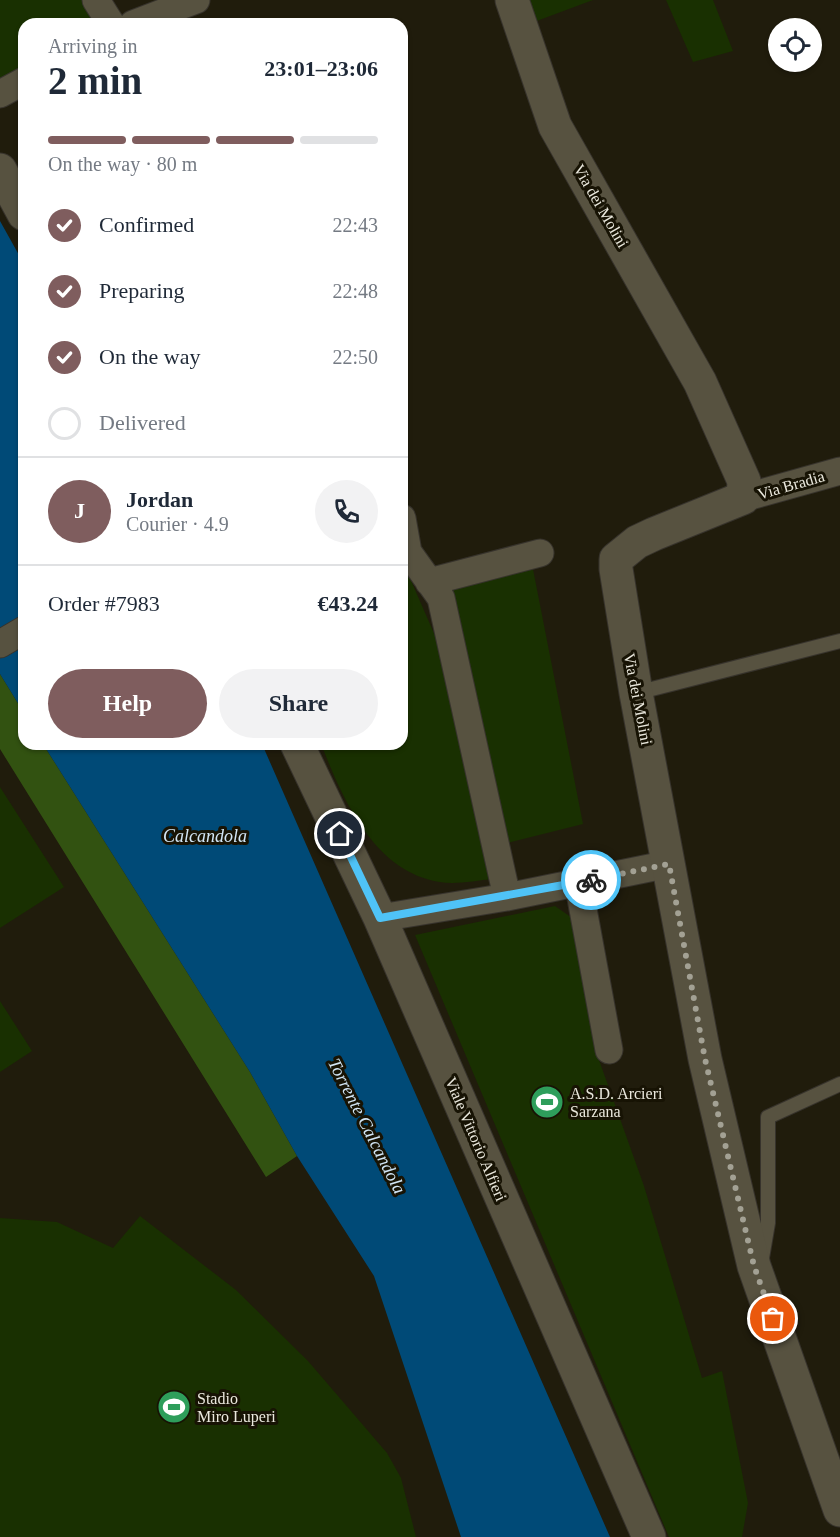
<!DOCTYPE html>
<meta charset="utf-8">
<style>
body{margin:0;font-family:"Times New Roman",serif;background:#f2f2f3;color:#1f2937;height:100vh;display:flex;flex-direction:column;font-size:22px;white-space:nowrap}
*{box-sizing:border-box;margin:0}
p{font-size:20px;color:#747a83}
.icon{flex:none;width:33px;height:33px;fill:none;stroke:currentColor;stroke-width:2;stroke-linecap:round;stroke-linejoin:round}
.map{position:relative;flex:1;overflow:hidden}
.panel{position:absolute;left:18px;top:18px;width:390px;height:732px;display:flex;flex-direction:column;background:#fff;border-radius:18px;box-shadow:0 2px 4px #0004}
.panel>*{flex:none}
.buttons{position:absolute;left:768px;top:18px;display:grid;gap:12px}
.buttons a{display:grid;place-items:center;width:54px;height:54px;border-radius:50%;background:#fff;box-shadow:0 2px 4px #0004;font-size:30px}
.pin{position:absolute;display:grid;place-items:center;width:51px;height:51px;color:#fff;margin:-26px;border:3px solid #fff;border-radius:50%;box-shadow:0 2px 6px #0007}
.courier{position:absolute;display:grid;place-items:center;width:60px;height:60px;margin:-30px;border:4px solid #4fc3f7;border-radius:50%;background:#fff;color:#222;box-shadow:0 2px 8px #0007}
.headline em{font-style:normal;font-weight:700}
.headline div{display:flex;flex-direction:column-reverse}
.headline{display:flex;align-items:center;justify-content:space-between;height:102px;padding:0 30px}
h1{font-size:39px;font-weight:700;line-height:45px}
.bar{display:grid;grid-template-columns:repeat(4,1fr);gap:9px 6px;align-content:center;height:72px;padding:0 30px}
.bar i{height:8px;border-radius:4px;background:#e0e1e3}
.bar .selected{background:#7f5d5e}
.bar p{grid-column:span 4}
.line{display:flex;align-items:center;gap:15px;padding:0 30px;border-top:2px solid #e0e1e3}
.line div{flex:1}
.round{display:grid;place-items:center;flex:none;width:63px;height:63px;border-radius:32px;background:#f2f2f3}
ol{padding:0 30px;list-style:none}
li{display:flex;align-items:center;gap:18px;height:66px}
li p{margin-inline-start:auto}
li .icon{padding:6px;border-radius:50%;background:#7f5d5e;color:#fff;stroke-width:4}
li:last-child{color:#747a83}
li i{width:33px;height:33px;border:3px solid #e0e1e3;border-radius:50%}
.action{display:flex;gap:12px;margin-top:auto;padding:12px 30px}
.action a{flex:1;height:69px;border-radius:36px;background:#7f5d5e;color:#fff;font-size:24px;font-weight:700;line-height:69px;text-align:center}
.action a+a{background:#f2f2f3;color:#1f2937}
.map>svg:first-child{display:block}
.green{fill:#193001}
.forest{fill:#325211}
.water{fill:#004a77}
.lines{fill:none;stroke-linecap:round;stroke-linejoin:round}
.lane-casing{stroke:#37332c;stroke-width:16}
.street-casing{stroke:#37332c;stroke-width:29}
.secondary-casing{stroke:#37332c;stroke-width:35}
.lane{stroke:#575240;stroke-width:14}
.street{stroke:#575240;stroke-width:27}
.secondary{stroke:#575240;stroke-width:33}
.done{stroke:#a3a194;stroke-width:6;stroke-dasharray:0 10.8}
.route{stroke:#4fc3f7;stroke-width:8}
.labels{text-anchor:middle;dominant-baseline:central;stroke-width:6;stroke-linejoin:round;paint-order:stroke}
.street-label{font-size:16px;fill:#eae8dd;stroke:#171304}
.poi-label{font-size:16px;fill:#eae8dd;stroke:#171304;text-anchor:start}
.water-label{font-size:18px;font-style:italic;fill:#d2e6f6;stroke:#171304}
</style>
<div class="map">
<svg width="840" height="1537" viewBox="0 0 840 1537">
<rect width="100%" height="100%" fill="#201c0c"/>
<path class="green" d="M0,0H89L103,24H24V70L0,84Z
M525,0H593L534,22Z
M666,0H713L733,51L693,62Z
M531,559L583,824L503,844L447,590Z
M402,560L450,670L493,879C480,880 465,883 452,883C378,881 344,802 321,744H402Z
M0,787L64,887L0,928Z
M555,906L575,920L599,1060L644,1186L702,1378L722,1371L748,1503L742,1537H669L415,935Z
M0,1001L32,1051L0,1072Z
M140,1216L236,1290L308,1361L387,1453L401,1478L416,1537H0V1218L57,1222L113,1248Z"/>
<path class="forest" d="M0,674L24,713V744H43L250,1072L297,1156L266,1177L0,749Z"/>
<path class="water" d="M0,221L24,264V713L0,674Z
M43,744H262L610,1537H461L374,1276L297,1156L250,1072Z"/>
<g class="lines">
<g class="lane-casing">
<path id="lane" d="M636,693L840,641
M762,1258L768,1223V1117L840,1084"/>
</g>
<g class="street-casing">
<path id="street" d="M96,0L111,24
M133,24L196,0
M0,94L24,81
M743,498L840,471
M402,518L408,552L441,598L507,897
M429,582L540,553
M0,644L24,630
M578,882L609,1050
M380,918L507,897L669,864"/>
</g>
<g class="secondary-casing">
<path id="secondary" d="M512,0L555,126L700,382L744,481L743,498L654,534L637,542L616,559V569L636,693L705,1059L754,1266L840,1510
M0,170L24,214
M297,744L380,918L649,1537"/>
</g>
<use href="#lane" class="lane"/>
<use href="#street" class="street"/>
<use href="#secondary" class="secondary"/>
</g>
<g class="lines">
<path class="done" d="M591,880L669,864L705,1059L754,1266L773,1319"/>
<path class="route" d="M340,834L380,918L591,880"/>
</g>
<defs>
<g id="stadium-disc" transform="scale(1.725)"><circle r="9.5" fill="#2e9e5b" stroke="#171304"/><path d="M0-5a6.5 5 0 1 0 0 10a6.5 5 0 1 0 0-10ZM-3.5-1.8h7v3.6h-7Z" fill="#fff"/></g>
</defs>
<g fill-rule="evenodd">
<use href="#stadium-disc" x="547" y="1102"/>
<use href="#stadium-disc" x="174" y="1407"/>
</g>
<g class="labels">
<g class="street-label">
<text transform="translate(601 206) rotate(60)">Via dei Molini</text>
<text transform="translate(791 485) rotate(-16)">Via Bradia</text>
<text transform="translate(638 699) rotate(79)">Via dei Molini</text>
<text transform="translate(476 1139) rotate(67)">Viale Vittorio Alfieri</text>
</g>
<g class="poi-label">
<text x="570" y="1093">A.S.D. Arcieri<tspan x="570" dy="18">Sarzana</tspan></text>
<text x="197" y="1398">Stadio<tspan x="197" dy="18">Miro Luperi</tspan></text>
</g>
<g class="water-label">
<text x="205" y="836">Calcandola</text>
<text transform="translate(367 1126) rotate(63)">Torrente Calcandola</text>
</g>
</g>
</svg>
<div class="buttons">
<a><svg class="icon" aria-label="locate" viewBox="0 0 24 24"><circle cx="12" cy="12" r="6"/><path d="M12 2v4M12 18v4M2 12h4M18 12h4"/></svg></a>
</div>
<div class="pin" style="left:773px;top:1319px;background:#ea580c"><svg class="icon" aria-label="bag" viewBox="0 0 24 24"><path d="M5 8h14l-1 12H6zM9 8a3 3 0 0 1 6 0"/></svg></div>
<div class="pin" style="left:340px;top:834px;background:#1f2937"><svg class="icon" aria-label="home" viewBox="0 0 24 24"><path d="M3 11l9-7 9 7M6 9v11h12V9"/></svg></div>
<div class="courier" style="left:591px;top:880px"><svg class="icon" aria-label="bike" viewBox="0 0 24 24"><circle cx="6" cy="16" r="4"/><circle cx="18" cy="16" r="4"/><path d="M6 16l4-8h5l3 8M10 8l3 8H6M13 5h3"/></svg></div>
<section class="panel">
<div class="headline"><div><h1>2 min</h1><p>Arriving in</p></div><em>23:01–23:06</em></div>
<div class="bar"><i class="selected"></i><i class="selected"></i><i class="selected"></i><i></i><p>On the way · 80 m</p></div>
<ol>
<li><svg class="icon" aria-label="check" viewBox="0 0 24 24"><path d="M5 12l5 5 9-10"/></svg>Confirmed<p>22:43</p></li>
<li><svg class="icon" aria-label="check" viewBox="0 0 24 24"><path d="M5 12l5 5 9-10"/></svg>Preparing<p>22:48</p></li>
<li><svg class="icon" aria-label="check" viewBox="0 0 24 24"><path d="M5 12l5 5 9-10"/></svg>On the way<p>22:50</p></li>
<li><i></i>Delivered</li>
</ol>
<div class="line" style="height:108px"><b class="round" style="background:#7f5d5e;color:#fff">J</b><div><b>Jordan</b><p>Courier · 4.9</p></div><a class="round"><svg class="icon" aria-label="phone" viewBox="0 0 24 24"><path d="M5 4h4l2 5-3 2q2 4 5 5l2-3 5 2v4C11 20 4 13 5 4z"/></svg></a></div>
<div class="line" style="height:78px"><div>Order #7983</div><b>€43.24</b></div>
<div class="action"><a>Help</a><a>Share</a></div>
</section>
</div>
